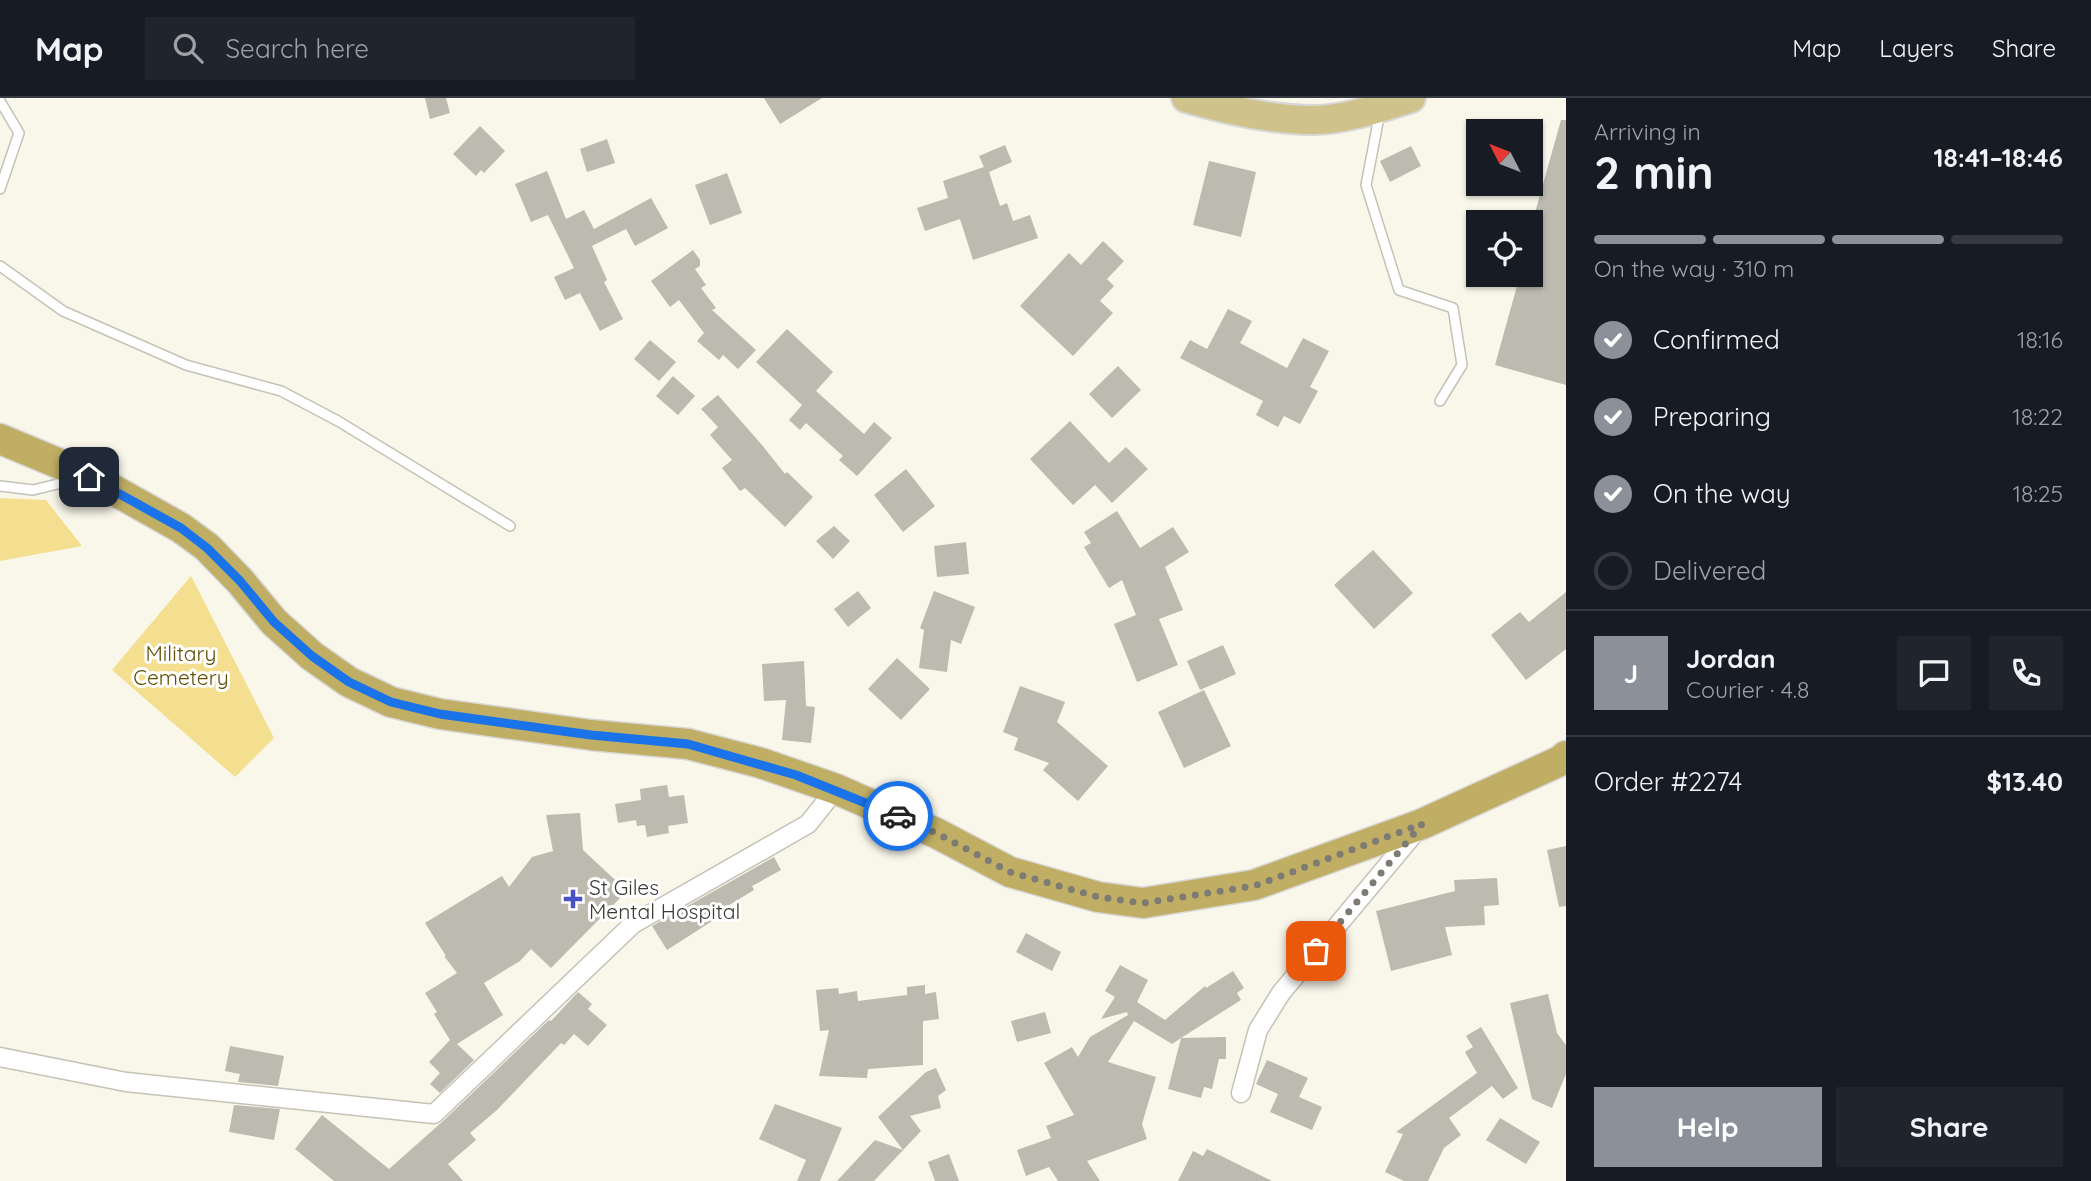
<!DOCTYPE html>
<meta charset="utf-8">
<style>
body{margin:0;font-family:Quicksand,sans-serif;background:#20242c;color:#f1f3f6;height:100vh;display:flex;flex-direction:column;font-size:26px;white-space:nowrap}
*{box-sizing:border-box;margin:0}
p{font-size:23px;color:#9ea1a6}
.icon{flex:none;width:38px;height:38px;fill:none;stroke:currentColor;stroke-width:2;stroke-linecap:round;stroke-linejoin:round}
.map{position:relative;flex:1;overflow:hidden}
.panel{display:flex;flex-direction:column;background:#171b24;width:525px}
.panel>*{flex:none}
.needle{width:46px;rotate:312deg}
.controls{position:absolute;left:1466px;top:21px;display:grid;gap:14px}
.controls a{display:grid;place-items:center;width:77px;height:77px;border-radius:0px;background:#171b24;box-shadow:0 2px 5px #0004;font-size:35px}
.pin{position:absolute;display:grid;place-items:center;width:60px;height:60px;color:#fff;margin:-30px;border-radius:14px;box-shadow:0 4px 10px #0006}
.courier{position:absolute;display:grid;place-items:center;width:70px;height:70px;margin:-35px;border:5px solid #1a73e8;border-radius:50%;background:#fff;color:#222;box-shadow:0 2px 9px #0007}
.summary em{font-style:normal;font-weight:700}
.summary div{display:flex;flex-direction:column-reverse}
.summary{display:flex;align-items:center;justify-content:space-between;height:119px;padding:0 28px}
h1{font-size:46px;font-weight:700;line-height:52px}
.bar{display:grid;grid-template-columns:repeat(4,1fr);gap:10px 7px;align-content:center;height:84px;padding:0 28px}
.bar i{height:9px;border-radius:5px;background:#363941}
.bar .on{background:#8c9099}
.bar p{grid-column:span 4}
.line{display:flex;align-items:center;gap:18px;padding:0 28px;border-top:2px solid #363941}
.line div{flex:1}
.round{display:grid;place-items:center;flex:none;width:74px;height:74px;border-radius:0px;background:#20242c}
ol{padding:0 28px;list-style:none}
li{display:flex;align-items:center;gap:21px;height:77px}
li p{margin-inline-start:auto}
li .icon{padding:7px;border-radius:50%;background:#8c9099;color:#fff;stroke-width:4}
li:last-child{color:#9ea1a6}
li i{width:38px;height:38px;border:4px solid #363941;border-radius:50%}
.cta{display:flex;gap:14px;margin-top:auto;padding:14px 28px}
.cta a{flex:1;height:80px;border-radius:0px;background:#8c9099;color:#fff;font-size:28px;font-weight:700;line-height:80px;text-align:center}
.cta a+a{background:#20242c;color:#f1f3f6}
header{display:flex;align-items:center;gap:42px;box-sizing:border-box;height:98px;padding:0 35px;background:#171b24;border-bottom:2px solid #363941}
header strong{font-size:33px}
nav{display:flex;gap:38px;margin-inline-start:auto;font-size:24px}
.search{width:490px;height:63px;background:#20242c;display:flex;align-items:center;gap:18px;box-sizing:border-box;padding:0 24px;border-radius:0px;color:#9ea1a6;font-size:26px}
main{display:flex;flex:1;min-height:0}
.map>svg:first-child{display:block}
.green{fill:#f4df90}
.building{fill:#bdbaaf}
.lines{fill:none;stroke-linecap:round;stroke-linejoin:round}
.service-casing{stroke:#c5c2b7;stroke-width:12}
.minor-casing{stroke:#c5c2b7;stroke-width:21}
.primary-casing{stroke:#d8d7d6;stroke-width:32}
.trunk-casing{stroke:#d8d7d6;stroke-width:33}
.service{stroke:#fff;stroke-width:9}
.minor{stroke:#fff;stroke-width:18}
.primary{stroke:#d0c28b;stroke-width:28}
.trunk{stroke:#c0ae64;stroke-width:30}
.done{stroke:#7d7b74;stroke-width:7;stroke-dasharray:0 12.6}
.route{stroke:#1a73e8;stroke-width:9}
.poi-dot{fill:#4a51c7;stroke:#fff;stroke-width:2.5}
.labels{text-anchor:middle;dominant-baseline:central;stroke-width:6;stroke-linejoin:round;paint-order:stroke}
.park-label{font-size:21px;fill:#615106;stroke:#fff}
.poi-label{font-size:21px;fill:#3a3934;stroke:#fff;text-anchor:start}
</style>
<header>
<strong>Map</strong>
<div class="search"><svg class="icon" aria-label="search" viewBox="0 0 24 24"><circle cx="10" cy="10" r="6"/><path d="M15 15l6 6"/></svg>Search here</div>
<nav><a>Map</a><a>Layers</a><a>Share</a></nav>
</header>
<main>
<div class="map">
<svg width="1566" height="1083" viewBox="0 0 1566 1083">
<rect width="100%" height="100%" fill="#f9f6ea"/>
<path class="green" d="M0,400L46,402L82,448L0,463Z
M191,478L274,640L235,679L112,572Z"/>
<path class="building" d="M425,0H446L450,15L430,21Z
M764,0H822L780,26Z
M1561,22H1566V287L1495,267L1520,177H1531V129Z
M480,28L505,53L484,75L481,72L476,78L453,56Z
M607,41L615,65L587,74L580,51Z
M1005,47L1012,64L989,74L1000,108L1007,105L1013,123L1030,117L1038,140L973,162L960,121L925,133L917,110L948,100L943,83L984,69L979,58Z
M1411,48L1421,68L1390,84L1380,63Z
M1209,63L1256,74L1241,139L1193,127Z
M547,73L566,121L584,112L594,131L651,100L668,130L635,148L626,131L592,148L607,182L604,184L623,221L600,233L580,195L565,202L554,179L574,170L548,117L531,124L515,86Z
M727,75L742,115L710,127L695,87Z
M1103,143L1124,163L1107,181L1114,188L1100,203L1113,215L1073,258L1020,208L1069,155L1081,167Z
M693,152L700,162V168L695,171L706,187L701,190L716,210L712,212L756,252L738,271L723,257L719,262L697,243L704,235L679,202L670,209L651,183Z
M1228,211L1252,223L1240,245L1287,270L1303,240L1329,253L1310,289L1318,293L1300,326L1284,318L1278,329L1256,317L1263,303L1180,260L1190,242L1207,251Z
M787,231L833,274L816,293L864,336L874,324L892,340L857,378L839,362L843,358L806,325L800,332L789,322L802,307L756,264Z
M650,242L676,264L659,283L634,261Z
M1118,268L1141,292L1112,320L1089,296Z
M673,278L695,298L678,317L656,298Z
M718,297L762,347L785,376L787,374L813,399L785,429L745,390L740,393L722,370L732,362L710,337L718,329L701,311Z
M1070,323L1109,365L1126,349L1148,371L1112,405L1095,387L1073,407L1030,361Z
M906,371L935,408L903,434L874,397Z
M1117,413L1140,450L1173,429L1189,454L1165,469L1183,512L1159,521L1178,567L1137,584L1114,526L1136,517L1122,482L1109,490L1084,449L1091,445L1084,434Z
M834,428L850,443L833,461L816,443Z
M966,444L969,476L937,479L934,448Z
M1373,452L1413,495L1374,531L1334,487Z
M858,493L871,510L848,529L834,511Z
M934,493L975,509L961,546L951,542L947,574L919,570L924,532L920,530Z
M1566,494V551L1526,582L1491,537L1520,514L1529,524Z
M1223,547L1236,576L1200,592L1187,563Z
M897,560L930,591L901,622L868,591Z
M804,563L806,608L815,609L811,645L782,642L786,602L764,603L762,566Z
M1020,588L1065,604L1057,624L1108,668L1078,703L1043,672L1049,665L1014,652L1018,640L1003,634Z
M1204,592L1231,648L1184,670L1158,614Z
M667,687L669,699L684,697L688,725L668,728L669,735L647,739L645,727L637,728L636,722L618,725L615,706L641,702L640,691Z
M580,715L583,752L627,793L551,870L531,851L520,863L484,885L503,917L457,946L474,962L440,995L430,986L440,975L429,964L450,942L434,916L437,914L425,895L457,875L444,858H446L425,825L502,778L509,789L532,759L553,753L546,717Z
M1566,748V808L1559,809L1547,752Z
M774,759L781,772L752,788L754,792L718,814L720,818L667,852L652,828Z
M1497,780L1499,807L1484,808L1485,827L1445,829L1452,857L1391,873L1376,813L1455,793L1454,782Z
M1026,835L1061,854L1052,873L1016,854Z
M1120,867L1148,882L1137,904L1165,922L1205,888L1206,890L1233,873L1244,890L1237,895L1241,902L1181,940L1226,939V961H1219L1212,991L1204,989L1201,1000L1168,991L1181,940L1172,946L1134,923L1108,964L1156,979L1142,1026L1147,1041L1087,1063L1100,1083H1058L1049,1069L1026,1078L1017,1052L1051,1040L1046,1028L1074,1017L1044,965L1072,949L1078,959L1090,939L1128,917L1127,914L1101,921L1115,899L1105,893Z
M925,887V896L936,894L939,921L923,923V967L868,971L867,980L819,978L829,932L820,933L816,892L838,890L839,896L857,893L858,903L907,897V889Z
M578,894L592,906L588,911L607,927L588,948L574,936L564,947L561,945L497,1012L470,1035L476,1042L448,1066L463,1083H334L295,1051L322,1017L389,1071L442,1024L549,922L551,923Z
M1548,896L1557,935L1566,947V976L1552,1010L1532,1001L1510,905Z
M1045,914L1051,935L1017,944L1011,923Z
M1481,929L1518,990L1503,1001L1492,988L1449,1020L1461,1037L1444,1050L1428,1083H1404L1385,1074L1403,1036L1396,1034L1477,975L1465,954L1473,949L1466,938Z
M230,948L284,958L278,988L238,984L240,976L225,973Z
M1267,962L1308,980L1299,999L1322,1009L1312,1032L1270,1014L1278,996L1256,986Z
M936,970L946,992L938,998L941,1010L910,1018L921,1033L874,1083H837L875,1042L903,1052L878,1019L926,974Z
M775,1006L842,1030L820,1083H797L806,1062L759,1041Z
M234,1007L280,1011L274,1042L229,1034Z
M1500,1020L1540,1044L1526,1066L1486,1042Z
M1207,1051L1272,1083H1178L1193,1053L1203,1058Z
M949,1056L959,1083H935L928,1064Z"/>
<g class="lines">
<g class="service-casing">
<path id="service" d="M0,3L19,35L0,91
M1380,14L1366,87L1399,192L1453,210L1462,267L1440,303
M0,168L63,213L186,267L281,293L338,323L510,428
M0,388L33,392L74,382"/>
</g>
<g class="minor-casing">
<path id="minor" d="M0,959L126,984L434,1016L633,826L808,726L836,691
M1241,995L1258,932L1281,895L1418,731"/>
</g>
<g class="primary-casing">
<path id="primary" d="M1186,0C1228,12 1271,22 1315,22C1344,22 1384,9 1411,0"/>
</g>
<g class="trunk-casing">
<path id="trunk" d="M0,341L89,378L181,430L207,449L240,483L274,524L312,558L349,584L391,604L440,616L591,637L688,646L761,665L836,691L936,735L1010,774L1098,799L1143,805L1254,787L1422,726L1560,663L1566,658"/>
</g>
<use href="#service" class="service"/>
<use href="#minor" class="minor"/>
<use href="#primary" class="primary"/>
<use href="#trunk" class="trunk"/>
</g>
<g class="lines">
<path class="done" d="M898,718L936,735L1010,774L1098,799L1143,805L1254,788L1422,726L1316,853"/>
<path class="route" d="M89,379L181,430L207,450L240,483L274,524L312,558L349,584L391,604L440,616L591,637L688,646L796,677L898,718"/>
</g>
<path class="poi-dot" d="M569.5 790.5h7v7h7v7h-7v7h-7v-7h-7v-7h7z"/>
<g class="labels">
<g class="park-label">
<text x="181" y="555">Military<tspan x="181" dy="24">Cemetery</tspan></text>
</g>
<g class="poi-label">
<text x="589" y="789">St Giles<tspan x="589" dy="24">Mental Hospital</tspan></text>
</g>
</g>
</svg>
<div class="controls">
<a><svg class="needle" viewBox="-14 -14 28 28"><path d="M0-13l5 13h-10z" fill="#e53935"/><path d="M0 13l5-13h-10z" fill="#9ea1a6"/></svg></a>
<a><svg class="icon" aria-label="locate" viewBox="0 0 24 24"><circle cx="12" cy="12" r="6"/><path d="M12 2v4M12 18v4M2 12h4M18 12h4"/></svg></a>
</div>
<div class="pin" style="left:1316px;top:853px;background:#ea580c"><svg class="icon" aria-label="bag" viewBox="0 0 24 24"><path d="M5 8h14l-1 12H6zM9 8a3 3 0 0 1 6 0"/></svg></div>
<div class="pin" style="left:89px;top:379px;background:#1f2937"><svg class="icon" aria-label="home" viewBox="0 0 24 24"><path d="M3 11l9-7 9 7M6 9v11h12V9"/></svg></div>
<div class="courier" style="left:898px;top:718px"><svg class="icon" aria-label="car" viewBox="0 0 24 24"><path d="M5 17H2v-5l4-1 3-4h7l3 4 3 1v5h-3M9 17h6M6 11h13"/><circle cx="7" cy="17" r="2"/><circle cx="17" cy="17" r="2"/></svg></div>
</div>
<section class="panel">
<div class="summary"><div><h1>2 min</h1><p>Arriving in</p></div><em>18:41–18:46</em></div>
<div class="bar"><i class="on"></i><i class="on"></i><i class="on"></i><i></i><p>On the way · 310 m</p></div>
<ol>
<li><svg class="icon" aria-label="check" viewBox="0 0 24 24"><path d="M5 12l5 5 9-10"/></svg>Confirmed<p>18:16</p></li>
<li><svg class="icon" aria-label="check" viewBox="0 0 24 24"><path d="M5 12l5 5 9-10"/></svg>Preparing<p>18:22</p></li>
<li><svg class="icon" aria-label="check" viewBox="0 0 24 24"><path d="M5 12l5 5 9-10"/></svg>On the way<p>18:25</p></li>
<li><i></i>Delivered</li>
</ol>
<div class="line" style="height:126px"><b class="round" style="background:#8c9099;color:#fff">J</b><div><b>Jordan</b><p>Courier · 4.8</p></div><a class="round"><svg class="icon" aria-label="chat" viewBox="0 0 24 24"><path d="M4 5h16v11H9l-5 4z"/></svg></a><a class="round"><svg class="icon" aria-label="phone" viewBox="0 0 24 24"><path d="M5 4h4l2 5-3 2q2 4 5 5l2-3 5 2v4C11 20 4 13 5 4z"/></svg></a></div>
<div class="line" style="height:91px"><div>Order #2274</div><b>$13.40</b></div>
<div class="cta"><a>Help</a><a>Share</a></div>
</section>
</main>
